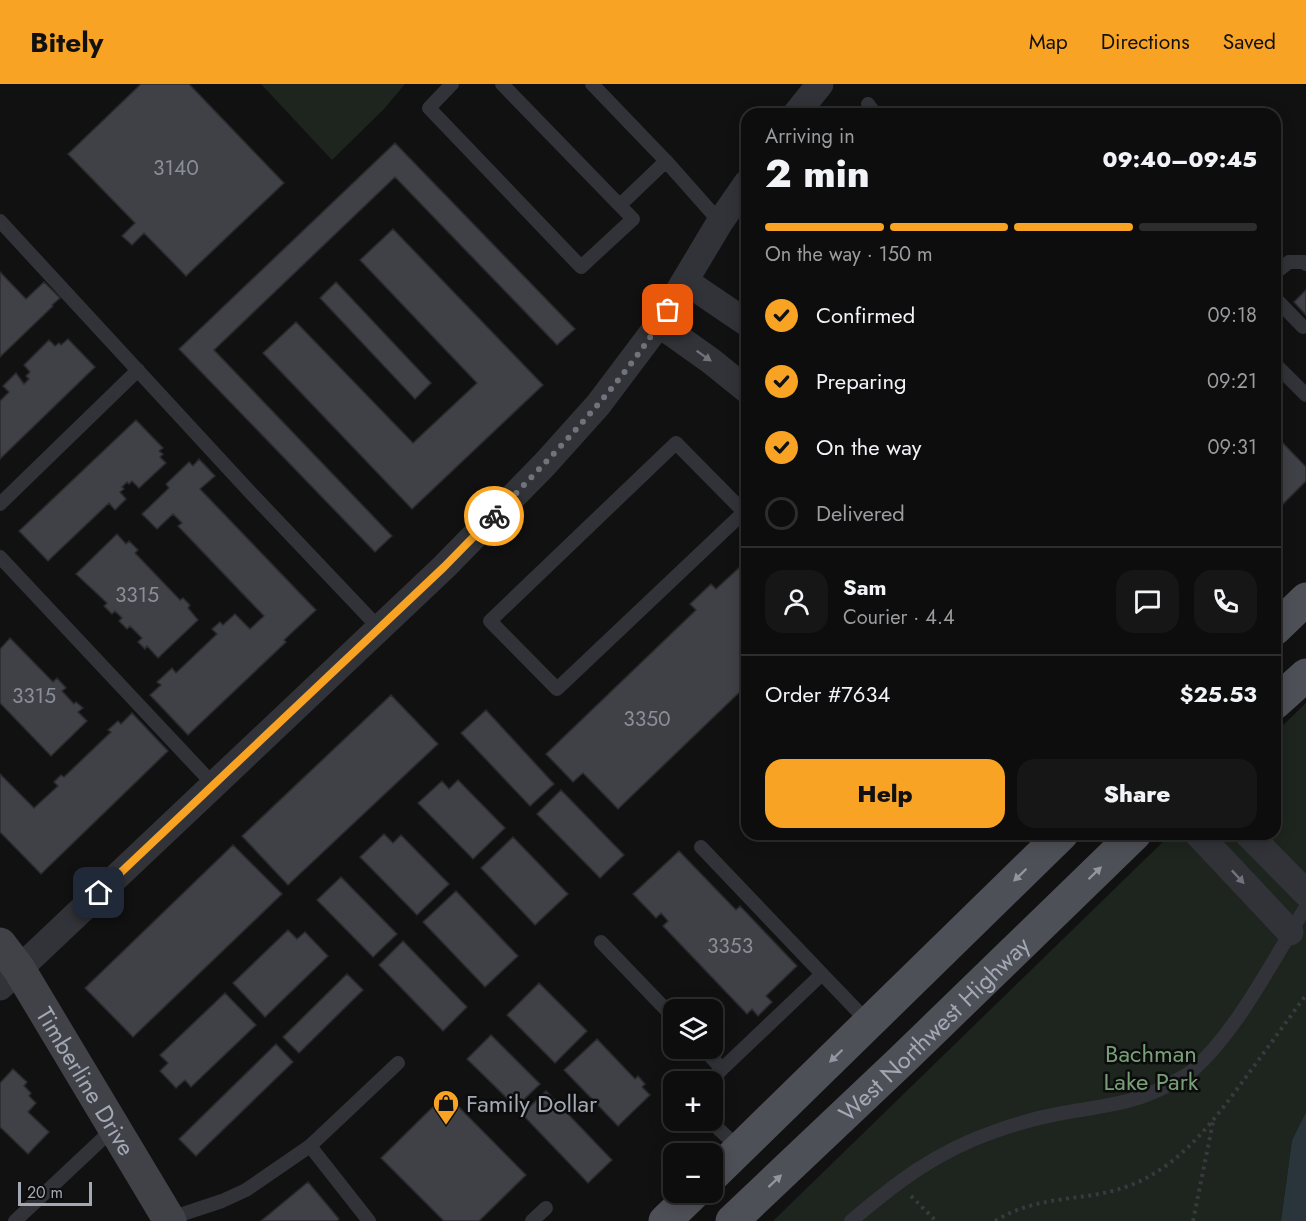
<!DOCTYPE html>
<meta charset="utf-8">
<style>
body{margin:0;font-family:Jost,sans-serif;background:#161617;color:#f1f3f6;height:100vh;display:flex;flex-direction:column;font-size:22px;white-space:nowrap}
*{box-sizing:border-box;margin:0}
p{font-size:20px;color:#9a9c9e}
.icon{flex:none;width:33px;height:33px;fill:none;stroke:currentColor;stroke-width:2;stroke-linecap:round;stroke-linejoin:round}
.map{position:relative;flex:1;overflow:hidden}
.panel{position:absolute;left:741px;top:24px;width:540px;height:732px;display:flex;flex-direction:column;background:#0d0d0e;border-radius:18px;box-shadow:0 3px 15px #0003,0 0 0 2px #2d2d2e}
.panel>*{flex:none}
.tools{position:absolute;left:663px;top:915px;display:grid;gap:12px}
.tools a{display:grid;place-items:center;width:60px;height:60px;border-radius:12px;background:#0d0d0e;box-shadow:0 3px 15px #0003,0 0 0 2px #2d2d2e;font-size:30px}
.scale{position:absolute;left:18px;bottom:15px;width:74px;box-sizing:border-box;padding-left:6px;border:3px solid #a2a8b4;border-top:0;font-size:16px;line-height:21px;white-space:nowrap;color:#a2a8b4;-webkit-text-stroke:4px #0c0c0d;paint-order:stroke}
.pin{position:absolute;display:grid;place-items:center;width:51px;height:51px;color:#fff;margin:-26px;border-radius:12px;box-shadow:0 3px 9px #0006}
.courier{position:absolute;display:grid;place-items:center;width:60px;height:60px;margin:-30px;border:4px solid #f8a323;border-radius:50%;background:#fff;color:#222;box-shadow:0 2px 8px #0007}
.summary em{font-style:normal;font-weight:800}
.summary div{display:flex;flex-direction:column-reverse}
.summary{display:flex;align-items:center;justify-content:space-between;height:102px;padding:0 24px}
h1{font-size:39px;font-weight:800;line-height:45px}
.bar{display:grid;grid-template-columns:repeat(4,1fr);gap:9px 6px;align-content:center;height:72px;padding:0 24px}
.bar i{height:8px;border-radius:4px;background:#2d2d2e}
.bar .active{background:#f8a323}
.bar p{grid-column:span 4}
.line{display:flex;align-items:center;gap:15px;padding:0 24px;border-top:2px solid #2d2d2e}
.line div{flex:1}
.round{display:grid;place-items:center;flex:none;width:63px;height:63px;border-radius:18px;background:#161617}
ol{padding:0 24px;list-style:none}
li{display:flex;align-items:center;gap:18px;height:66px}
li p{margin-inline-start:auto}
li .icon{padding:6px;border-radius:50%;background:#f8a323;color:#111;stroke-width:4}
li:last-child{color:#9a9c9e}
li i{width:33px;height:33px;border:3px solid #2d2d2e;border-radius:50%}
.action{display:flex;gap:12px;margin-top:auto;padding:12px 24px}
.action a{flex:1;height:69px;border-radius:18px;background:#f8a323;color:#111;font-size:24px;font-weight:800;line-height:69px;text-align:center}
.action a+a{background:#161617;color:#f1f3f6}
header{display:flex;align-items:center;gap:36px;box-sizing:border-box;height:84px;padding:0 30px;background:#f8a323;color:#111}
header strong{font-size:28px}
nav{display:flex;gap:33px;margin-inline-start:auto;font-size:21px}
.map>svg:first-child{display:block}
.green{fill:#1d251e}
.water{fill:#2a353b}
.building{fill:#404146;stroke:#2b2b2f;stroke-width:1.5}
.lines{fill:none;stroke-linecap:round;stroke-linejoin:round}
.path{stroke:#383a3f;stroke-width:4;stroke-dasharray:3 4.5;stroke-linecap:butt}
.lane{stroke:#323338;stroke-width:14}
.street{stroke:#323338;stroke-width:27}
.secondary{stroke:#404248;stroke-width:33}
.primary{stroke:#4e5057;stroke-width:33}
.oneway{fill:#70737c}
.oneway2{fill:#9196a1}
.done{stroke:#6f737b;stroke-width:6;stroke-dasharray:0 10.8}
.route{stroke:#f8a323;stroke-width:8}
.labels{text-anchor:middle;dominant-baseline:central;stroke-width:5;stroke-linejoin:round;paint-order:stroke}
.number-label{font-size:21px;fill:#8a8e98}
.street-label{font-size:24px;fill:#a2a8b4;stroke:#0c0c0d}
.park-label{font-size:24px;fill:#78a078;stroke:#0c0c0d}
.poi-label{font-size:24px;fill:#a2a8b4;stroke:#0c0c0d;text-anchor:start}
</style>
<header>
<strong>Bitely</strong>
<nav><a>Map</a><a>Directions</a><a>Saved</a></nav>
</header>
<div class="map">
<svg width="1306" height="1137" viewBox="0 0 1306 1137">
<rect width="100%" height="100%" fill="#111112"/>
<path class="green" d="M261,0H405L384,25L332,76Z
M1306,619V1028L1292,1056L1281,1137H773L1171,750H1275V649Z"/>
<path class="water" d="M1306,1028V1137H1281L1292,1056Z"/>
<path class="building" d="M141,0H189L284,99L186,192L144,149L132,161L122,152L135,139L68,70Z
M395,59L575,245L557,261L395,93L214,266L392,452L375,468L179,265Z
M393,145L543,301L412,425L263,269L296,238L413,359L477,299L360,176Z
M0,188L26,215L44,198L60,214L52,221L53,222L0,273Z
M336,198L431,299L415,315L320,214Z
M1306,206V231L1294,218Z
M68,255L95,283L0,375V317L9,308L3,302L16,289L24,300L29,295L26,292L30,288L24,281L49,256L55,262L59,259L61,261Z
M136,336L163,364L159,367L163,370L160,373L166,379L139,404L132,397L129,400L127,398L122,403L124,405L120,408L126,415L115,426L109,419L48,477L19,447Z
M1281,357L1306,383V397L1275,428V363Z
M199,375L215,392L200,405L316,526L284,556L286,558L188,651L150,611L161,601L157,598L172,584L176,589L217,550L212,545L220,538L223,541L235,530L250,545L264,532L178,442L182,439L173,430L157,445L142,430L169,404L166,400L189,378L193,382Z
M117,450L126,460L129,457L138,466L135,469L180,516L183,514L190,521L188,524L198,536L158,574L147,562L145,565L138,558L142,554L130,542L127,545L119,537L122,534L115,527L112,530L104,522L107,519L76,490Z
M741,482L747,488V601L618,725L583,689L573,698L546,670L696,526L690,520L711,500L716,505Z
M10,554L53,598L57,594L66,604L62,607L74,620L76,618L83,624L78,628L87,637L51,672L0,619V565Z
M391,611L438,660L288,801L242,752Z
M486,626L554,700L530,722L461,649Z
M132,629L168,667L41,790L0,748V690L34,724L58,702L54,698L61,691L64,693L111,648L108,646L118,637L121,640Z
M458,696L505,744L473,775L418,719L442,697L449,705Z
M561,706L624,771L600,794L537,730Z
M384,750L393,759L401,751L449,800L417,831L360,773Z
M513,753L568,810L535,841L481,784Z
M233,761L282,810L133,953L85,904Z
M679,767L736,826L740,822L797,882L766,912L772,918L758,932L752,925L747,930L663,842L668,837L661,829L656,834L633,810Z
M341,793L397,850L373,873L317,816Z
M456,807L518,872L485,903L423,838Z
M288,846L297,855L305,848L328,872L265,933L233,899Z
M403,857L467,923L443,947L379,881Z
M347,890L363,906L299,969L283,953Z
M539,899L587,947L555,979L507,931Z
M225,909L256,941L191,1003L185,996L176,1004L160,987L168,979L160,971Z
M491,951L540,1000L516,1023L467,975Z
M597,955L635,995L638,992L645,1000L642,1003L650,1011L618,1042L564,986Z
M276,960L293,978L196,1072L179,1055Z
M13,985L27,998L24,1002L31,1009L29,1012L36,1019L28,1028L49,1048L28,1070L0,1043V999Z
M546,1007L612,1076L588,1099L522,1030Z
M446,1010L526,1091L479,1137H444L381,1074Z
M308,1098L339,1135L337,1137H261Z"/>
<g class="lines">
<path class="path" d="M911,1112L936,1137
M995,1137C1040,1109 1085,1119 1131,1101C1184,1080 1217,1032 1249,989C1268,963 1287,937 1306,911
M1193,1137L1213,1038"/>
<path class="lane" d="M452,0L429,24L581,183L633,135L502,0
M592,0L666,77L720,138
M868,20L875,30
M620,121L666,77
M0,137L249,407L379,544
M1275,189L1289,178H1304L1306,180
M1275,214L1303,243
M1275,280L1306,311
M0,420L138,286
M744,428L557,605L490,537L676,359L744,428L747,431
M0,473L213,700
M701,763L822,890L722,985L703,964
M601,858L674,934
M822,890L869,939
M710,998L722,985
M709,1036L740,1065
M310,1062L398,979
M168,1135L222,1117L246,1106L310,1062L369,1137
M15,1137L114,1044
M532,1137L546,1124
M851,1137C897,1098 936,1068 993,1048C1015,1040 1040,1033 1063,1029C1106,1021 1132,1021 1172,999C1179,995 1186,992 1192,987C1239,945 1272,877 1306,823"/>
<path class="street" d="M796,30L820,0
M685,197L747,239
M659,240L711,277L747,306
M1198,750L1290,848
M1248,750L1306,809
M0,903L444,483L545,380L598,321L659,240L720,138L747,99"/>
<path class="secondary" id="s1" d="M0,860L19,885L170,1137"/>
<g class="primary">
<path d="M1275,545L1306,515"/>
<path d="M1275,619L1306,591"/>
<path d="M712,1092L1062,750"/>
<path d="M665,1137L695,1108"/>
<path id="s2" d="M732,1137L902,976L1135,750"/>
</g>
</g>
<defs><path id="oneway-solid" d="M-6-.8H1V-3.2L6.5 0L1 3.2V.8H-6Z" transform="scale(1.5)"/></defs>
<g class="oneway">
<use href="#oneway-solid" transform="translate(704 272) rotate(35)"/>
<use href="#oneway-solid" transform="translate(1238 793) rotate(47)"/>
</g>
<g class="oneway2">
<use href="#oneway-solid" transform="translate(1095 789) rotate(-44)"/>
<use href="#oneway-solid" transform="translate(1020 791) rotate(136)"/>
<use href="#oneway-solid" transform="translate(836 972) rotate(136)"/>
<use href="#oneway-solid" transform="translate(775 1097) rotate(-43)"/>
</g>
<g class="lines">
<path class="done" d="M494,432C555,369 622,301 668,226"/>
<path class="route" d="M99,809L444,483L494,432"/>
</g>
<defs>
<g id="shop-pin" transform="scale(1.35)"><path d="M0 17L-7.5 6A9.5 9.5 0 1 1 7.5 6Z" fill="#f8a323" stroke="#0c0c0d"/><path d="M-5-2.5h2.3a2.7 3.5 0 0 1 5.4 0H5L5.5 6h-11ZM-1.5-2.5h3a1.5 2.3 0 0 0-3 0Z" fill="#111"/></g>
</defs>
<g fill-rule="evenodd">
<use href="#shop-pin" x="446" y="1019"/>
</g>
<g class="labels">
<g class="number-label">
<text x="176" y="84">3140</text>
<text x="137" y="511">3315</text>
<text x="34" y="612">3315</text>
<text x="647" y="635">3350</text>
<text x="730" y="862">3353</text>
</g>
<g class="street-label">
<text stroke="none"><textPath href="#s2" startOffset="279">West Northwest Highway</textPath></text>
<text stroke="none"><textPath href="#s1" startOffset="162">Timberline Drive</textPath></text>
</g>
<g class="park-label">
<text x="1151" y="969">Bachman<tspan x="1151" dy="28">Lake Park</tspan></text>
</g>
<g class="poi-label">
<text x="466" y="1019">Family Dollar</text>
</g>
</g>
</svg>
<div class="tools">
<a><svg class="icon" aria-label="layers" viewBox="0 0 24 24"><path d="M12 4l9 5-9 5-9-5zM3 14l9 5 9-5"/></svg></a>
<a>+</a>
<a>−</a>
</div>
<div class="scale">20 m</div>
<div class="pin" style="left:668px;top:226px;background:#ea580c"><svg class="icon" aria-label="bag" viewBox="0 0 24 24"><path d="M5 8h14l-1 12H6zM9 8a3 3 0 0 1 6 0"/></svg></div>
<div class="pin" style="left:99px;top:809px;background:#1f2937"><svg class="icon" aria-label="home" viewBox="0 0 24 24"><path d="M3 11l9-7 9 7M6 9v11h12V9"/></svg></div>
<div class="courier" style="left:494px;top:432px"><svg class="icon" aria-label="bike" viewBox="0 0 24 24"><circle cx="6" cy="16" r="4"/><circle cx="18" cy="16" r="4"/><path d="M6 16l4-8h5l3 8M10 8l3 8H6M13 5h3"/></svg></div>
<section class="panel">
<div class="summary"><div><h1>2 min</h1><p>Arriving in</p></div><em>09:40–09:45</em></div>
<div class="bar"><i class="active"></i><i class="active"></i><i class="active"></i><i></i><p>On the way · 150 m</p></div>
<ol>
<li><svg class="icon" aria-label="check" viewBox="0 0 24 24"><path d="M5 12l5 5 9-10"/></svg>Confirmed<p>09:18</p></li>
<li><svg class="icon" aria-label="check" viewBox="0 0 24 24"><path d="M5 12l5 5 9-10"/></svg>Preparing<p>09:21</p></li>
<li><svg class="icon" aria-label="check" viewBox="0 0 24 24"><path d="M5 12l5 5 9-10"/></svg>On the way<p>09:31</p></li>
<li><i></i>Delivered</li>
</ol>
<div class="line" style="height:108px"><a class="round"><svg class="icon" aria-label="person" viewBox="0 0 24 24"><circle cx="12" cy="8" r="4"/><path d="M4 21q1-7 8-7t8 7"/></svg></a><div><b>Sam</b><p>Courier · 4.4</p></div><a class="round"><svg class="icon" aria-label="chat" viewBox="0 0 24 24"><path d="M4 5h16v11H9l-5 4z"/></svg></a><a class="round"><svg class="icon" aria-label="phone" viewBox="0 0 24 24"><path d="M5 4h4l2 5-3 2q2 4 5 5l2-3 5 2v4C11 20 4 13 5 4z"/></svg></a></div>
<div class="line" style="height:78px"><div>Order #7634</div><b>$25.53</b></div>
<div class="action"><a>Help</a><a>Share</a></div>
</section>
</div>
